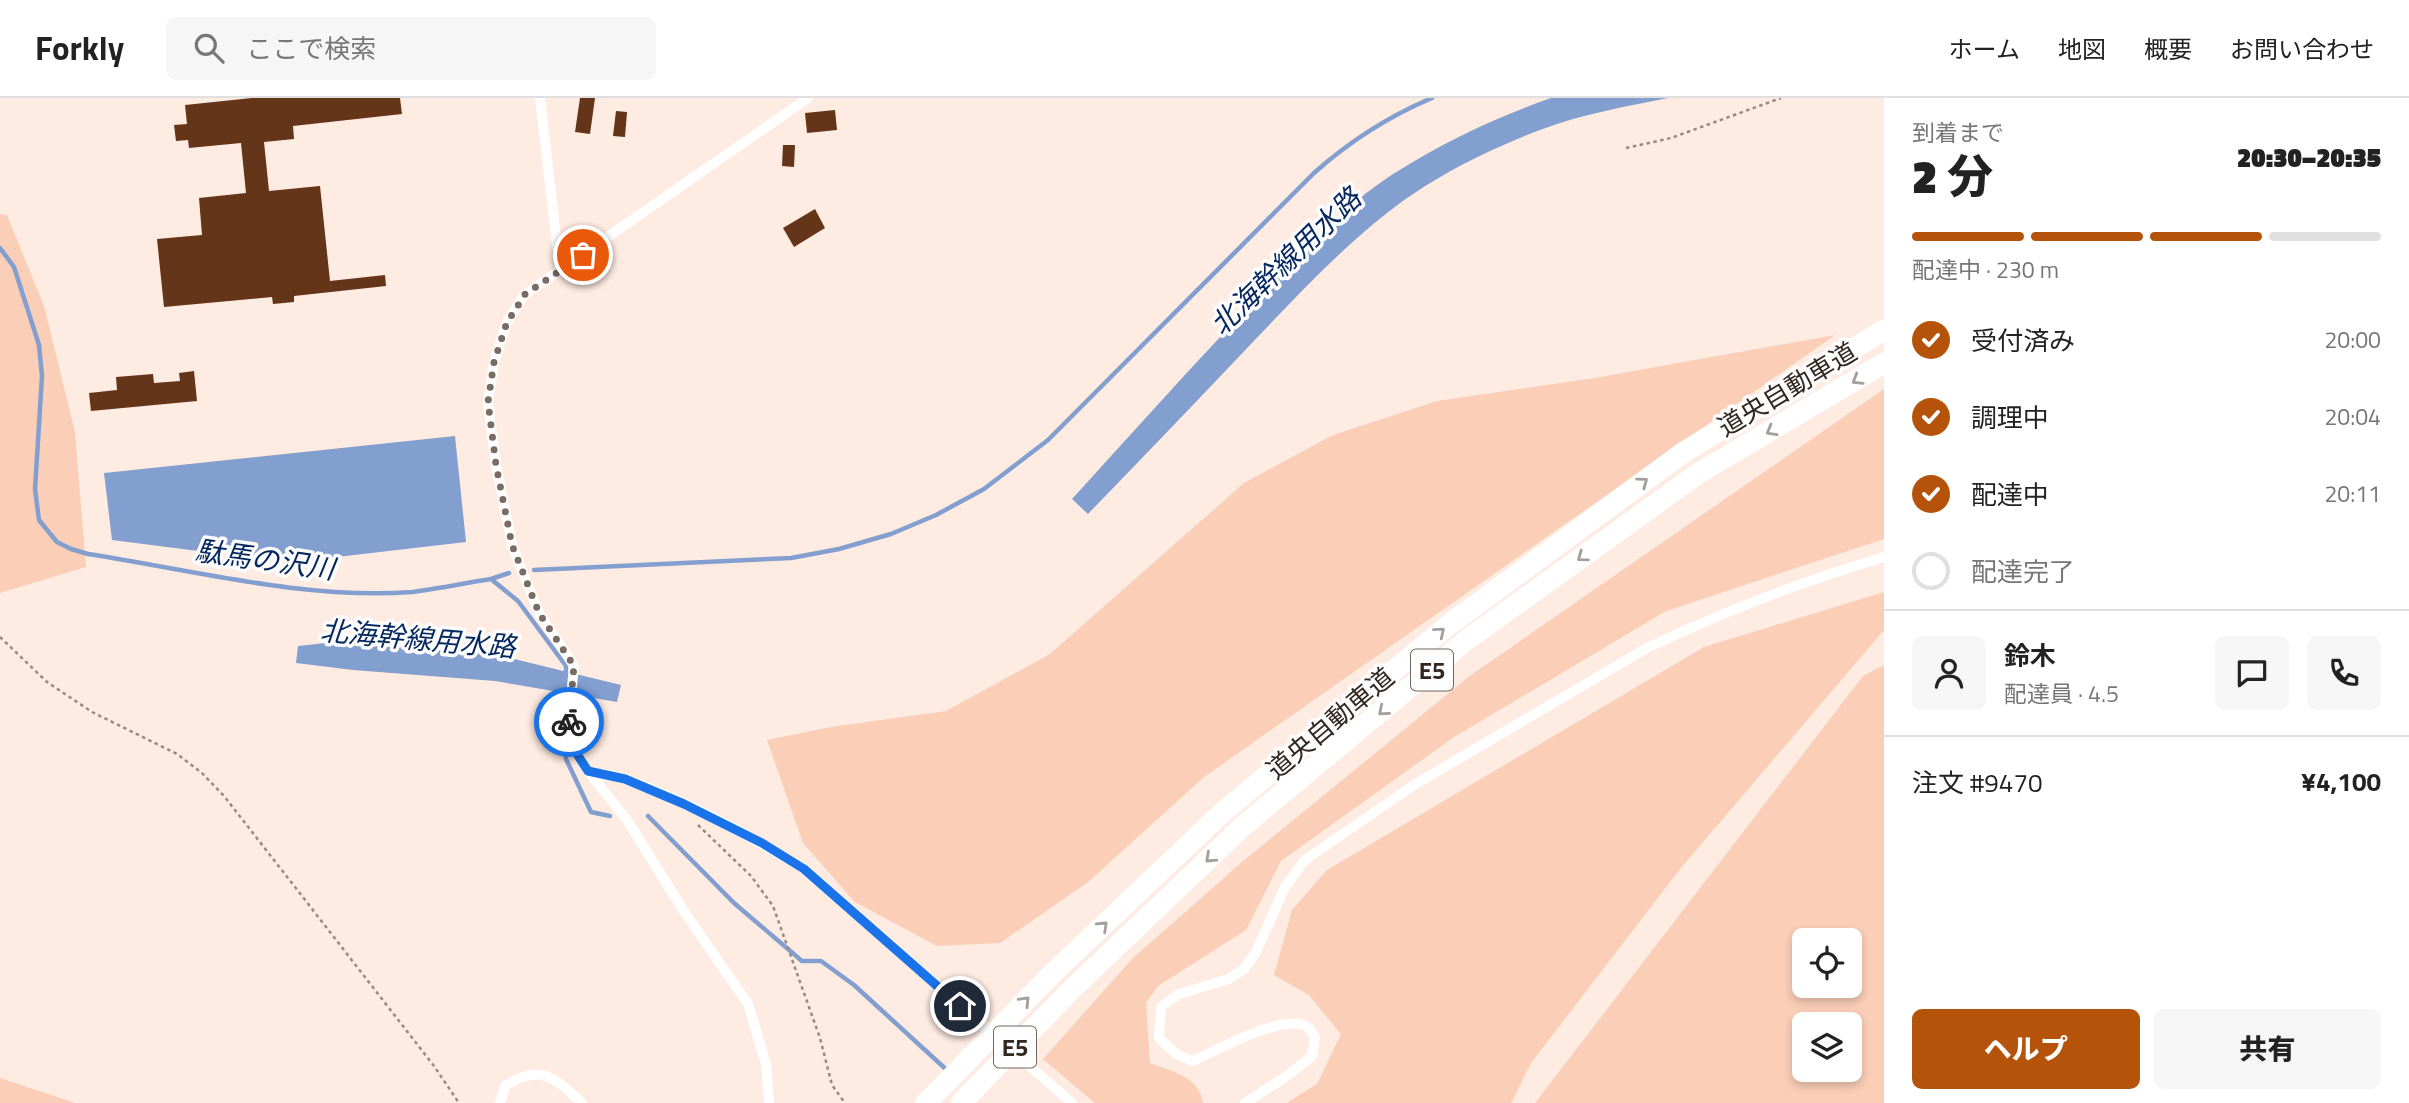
<!DOCTYPE html>
<html lang="ja">
<meta charset="utf-8">
<style>
body{margin:0;font-family:"Titillium Web","Noto Sans JP",sans-serif;background:#f6f6f6;color:#222;height:100vh;display:flex;flex-direction:column;font-size:26px;white-space:nowrap}
*{box-sizing:border-box;margin:0}
p{font-size:23px;color:#767676}
.icon{flex:none;width:38px;height:38px;fill:none;stroke:currentColor;stroke-width:2;stroke-linecap:round;stroke-linejoin:round}
.map{position:relative;flex:1;overflow:hidden}
.panel{display:flex;flex-direction:column;background:#fff;width:525px}
.panel>*{flex:none}
.tools{position:absolute;left:1792px;top:830px;display:grid;gap:14px}
.tools a{display:grid;place-items:center;width:70px;height:70px;border-radius:10px;background:#fff;box-shadow:0 4px 10px #0003;font-size:35px}
.pin{position:absolute;display:grid;place-items:center;width:60px;height:60px;color:#fff;margin:-30px;border:4px solid #fff;border-radius:50%;box-shadow:0 2px 7px #0007}
.courier{position:absolute;display:grid;place-items:center;width:70px;height:70px;margin:-35px;border:5px solid #1a73e8;border-radius:50%;background:#fff;color:#222;box-shadow:0 2px 9px #0007}
.headline em{font-style:normal;font-weight:800}
.headline div{display:flex;flex-direction:column-reverse}
.headline{display:flex;align-items:center;justify-content:space-between;height:119px;padding:0 28px}
h1{font-size:46px;font-weight:800;line-height:52px}
.bar{display:grid;grid-template-columns:repeat(4,1fr);gap:10px 7px;align-content:center;height:84px;padding:0 28px}
.bar i{height:9px;border-radius:5px;background:#e0e0e0}
.bar .active{background:#b45309}
.bar p{grid-column:span 4}
.line{display:flex;align-items:center;gap:18px;padding:0 28px;border-top:2px solid #e0e0e0}
.line div{flex:1}
.round{display:grid;place-items:center;flex:none;width:74px;height:74px;border-radius:10px;background:#f6f6f6}
ol{padding:0 28px;list-style:none}
li{display:flex;align-items:center;gap:21px;height:77px}
li p{margin-inline-start:auto}
li .icon{padding:7px;border-radius:50%;background:#b45309;color:#fff;stroke-width:4}
li:last-child{color:#767676}
li i{width:38px;height:38px;border:4px solid #e0e0e0;border-radius:50%}
.primary-button{display:flex;gap:14px;margin-top:auto;padding:14px 28px}
.primary-button a{flex:1;height:80px;border-radius:10px;background:#b45309;color:#fff;font-size:28px;font-weight:800;line-height:80px;text-align:center}
.primary-button a+a{background:#f6f6f6;color:#222}
header{display:flex;align-items:center;gap:42px;box-sizing:border-box;height:98px;padding:0 35px;background:#fff;border-bottom:2px solid #e0e0e0}
header strong{font-size:33px}
nav{display:flex;gap:38px;margin-inline-start:auto;font-size:24px}
.search{width:490px;height:63px;background:#f6f6f6;display:flex;align-items:center;gap:18px;box-sizing:border-box;padding:0 24px;border-radius:10px;color:#767676;font-size:26px}
main{display:flex;flex:1;min-height:0}
.map>svg:first-child{display:block}
.green{fill:#faceb7;fill-rule:evenodd}
.water{fill:#829fcf}
.lines{fill:none;stroke-linecap:round;stroke-linejoin:round}
.stream{stroke:#829fcf;stroke-width:4.5}
.building{fill:#643519}
.path{stroke:#998a81;stroke-width:2.5;stroke-dasharray:3.5 3.5;stroke-linecap:butt}
.street{stroke:#fff;stroke-width:10}
.highway{stroke:#fff;stroke-width:21}
.oneway{stroke:#a39e9b}
.done{stroke:#796c64;stroke-width:7;stroke-dasharray:0 12.6}
.route{stroke:#1a73e8;stroke-width:9}
.labels{text-anchor:middle;dominant-baseline:central;stroke-width:7;stroke-linejoin:round;paint-order:stroke}
.shield{fill:#fdfdfd;stroke:#6f6762;stroke-width:2}
.shield-label{font-size:24px;font-weight:bold;fill:#322720}
.street-label{font-size:26px;fill:#322720;stroke:#fdfdfd}
.water-label{font-size:28px;font-style:italic;fill:#04275f;stroke:#fdfdfd}
</style>
<header>
<strong>Forkly</strong>
<div class="search"><svg class="icon" aria-label="search" viewBox="0 0 24 24"><circle cx="10" cy="10" r="6"/><path d="M15 15l6 6"/></svg>ここで検索</div>
<nav><a>ホーム</a><a>地図</a><a>概要</a><a>お問い合わせ</a></nav>
</header>
<main>
<div class="map">
<svg width="1884" height="1005" viewBox="0 0 1884 1005">
<rect width="100%" height="100%" fill="#feebe1"/>
<path class="green" d="M0,116L7,117L44,208L75,334L86,469L0,495Z
M1835,237L1204,679L1088,784L1000,845L937,848L855,804L803,745L767,642L831,629L946,613L1050,556L1244,385L1333,337L1437,303L1595,280Z
M1884,291V441L1666,513L1454,639L1281,763L1246,832L1158,888L1146,905L1150,965C1172,974 1199,978 1203,1005H1095L1043,961L1132,861L1242,764L1471,577Z
M1884,494V532L1680,771L1531,965L1511,1005H1287L1317,986L1341,936L1309,897L1274,877L1292,812L1327,772L1704,549Z
M1884,567V1005H1535L1863,578ZM1804,842H1850V887H1804ZM1804,926H1850V971H1804Z
M0,980L75,1005H0Z"/>
<path class="water" d="M1551,0H1668C1625,9 1581,16 1540,32C1487,52 1431,80 1387,115C1330,160 1281,215 1231,267C1184,317 1136,366 1088,416L1072,401C1133,334 1193,267 1256,201C1298,157 1341,110 1393,76C1442,45 1496,19 1551,0Z
M455,338L466,444L311,462L190,452L112,442L104,375Z
M335,544L498,557L621,587L617,604L495,583L353,572L296,565L298,548Z"/>
<g class="lines">
<path class="stream" d="M0,150L14,169L39,247L42,278L35,391L39,422L57,444L71,451L88,456C192,472 306,502 412,494C438,491 465,485 491,481L518,503L566,568V577
M534,472L791,460L839,451L891,436L936,417L984,391L1048,342L1314,75C1350,43 1387,19 1432,0
M491,481L509,475
M565,589L562,629L566,661L591,714L610,718
M648,718L734,805L802,863H821L854,887L949,974"/>
</g>
<path class="building" d="M252,0H400L402,16L293,28L294,41L264,44L269,93L320,88L330,183L385,177L386,188L294,198V204L273,206L272,199L164,209L157,141L202,137L199,100L246,95L241,45L189,50L188,42L176,43L174,27L187,26L185,7Z
M580,0H595L590,36L575,34Z
M835,12L837,32L807,35L805,15Z
M616,13L627,14L625,39L613,38Z
M783,47H795L794,69L782,68Z
M815,111L825,130L794,149L783,130Z
M194,273L197,303L91,313L89,295L117,292L116,279L153,276L154,285L180,283L179,275Z"/>
<g class="lines">
<path class="path" d="M1626,50L1671,40L1781,0
M0,539L47,584L92,614L177,656L202,675L224,698L302,798L434,968L459,1005
M698,727L751,778L773,808L820,940L832,987L845,1005"/>
<path class="street" d="M540,0L560,173
M588,673C600,676 613,677 625,681C685,701 750,738 804,771L1072,1005
M500,1005L505,988C540,965 554,979 582,1005
M769,1005L766,966L748,906L683,812L627,722L588,673L573,650L568,629L574,568L539,515L512,447L496,367L488,305L494,264L507,224L524,197L808,0
M1245,1005L1287,978L1312,958L1315,940C1313,937 1311,933 1309,930C1288,912 1216,953 1193,963L1176,956L1159,940L1161,909L1179,896L1229,881L1244,871L1256,854L1285,789L1305,762L1414,687L1647,550C1723,514 1803,483 1884,459"/>
<path class="highway" d="M926,1005L1053,875L1224,713L1450,526L1684,354L1884,232
M961,1005L1070,893L1242,729L1464,544L1699,375L1884,265"/>
</g>
<defs><path id="oneway-chevron" d="M-2-3.5L2.5 0L-2 3.5" fill="none" stroke-width="1.6" stroke-linecap="round" stroke-linejoin="round" transform="scale(1.75)"/></defs>
<g class="oneway">
<use href="#oneway-chevron" transform="translate(1857 282) rotate(148)"/>
<use href="#oneway-chevron" transform="translate(1771 333) rotate(150)"/>
<use href="#oneway-chevron" transform="translate(1643 384) rotate(-36)"/>
<use href="#oneway-chevron" transform="translate(1582 459) rotate(144)"/>
<use href="#oneway-chevron" transform="translate(1440 534) rotate(-40)"/>
<use href="#oneway-chevron" transform="translate(1383 613) rotate(140)"/>
<use href="#oneway-chevron" transform="translate(1210 760) rotate(137)"/>
<use href="#oneway-chevron" transform="translate(1103 828) rotate(-43)"/>
<use href="#oneway-chevron" transform="translate(1025 903) rotate(-46)"/>
</g>
<g class="lines">
<path class="done" d="M569,624L574,568L539,515L512,447L496,367L488,304L494,264L507,224L516,211L524,197L583,157"/>
<path class="route" d="M569,624L573,650L588,673L625,681L684,706L762,745L804,771L960,908"/>
</g>
<g class="labels">
<g class="shield">
<rect x="1411" y="551.5" width="42" height="41" rx="5"/>
<rect x="994" y="928.5" width="42" height="41" rx="5"/>
</g>
<g class="shield-label">
<text x="1432" y="572">E5</text>
<text x="1015" y="949">E5</text>
</g>
<g class="street-label">
<text transform="translate(1787 291) rotate(-31)">道央自動車道</text>
<text transform="translate(1330 625) rotate(-40)">道央自動車道</text>
</g>
<g class="water-label">
<text transform="translate(1285 163) rotate(-44)">北海幹線用水路</text>
<text transform="translate(265 461) rotate(8)">駄馬の沢川</text>
<text transform="translate(418 540) rotate(5)">北海幹線用水路</text>
</g>
</g>
</svg>
<div class="tools">
<a><svg class="icon" aria-label="locate" viewBox="0 0 24 24"><circle cx="12" cy="12" r="6"/><path d="M12 2v4M12 18v4M2 12h4M18 12h4"/></svg></a>
<a><svg class="icon" aria-label="layers" viewBox="0 0 24 24"><path d="M12 4l9 5-9 5-9-5zM3 14l9 5 9-5"/></svg></a>
</div>
<div class="pin" style="left:583px;top:157px;background:#ea580c"><svg class="icon" aria-label="bag" viewBox="0 0 24 24"><path d="M5 8h14l-1 12H6zM9 8a3 3 0 0 1 6 0"/></svg></div>
<div class="pin" style="left:960px;top:908px;background:#1f2937"><svg class="icon" aria-label="home" viewBox="0 0 24 24"><path d="M3 11l9-7 9 7M6 9v11h12V9"/></svg></div>
<div class="courier" style="left:569px;top:624px"><svg class="icon" aria-label="bike" viewBox="0 0 24 24"><circle cx="6" cy="16" r="4"/><circle cx="18" cy="16" r="4"/><path d="M6 16l4-8h5l3 8M10 8l3 8H6M13 5h3"/></svg></div>
</div>
<section class="panel">
<div class="headline"><div><h1>2 分</h1><p>到着まで</p></div><em>20:30–20:35</em></div>
<div class="bar"><i class="active"></i><i class="active"></i><i class="active"></i><i></i><p>配達中 · 230 m</p></div>
<ol>
<li><svg class="icon" aria-label="check" viewBox="0 0 24 24"><path d="M5 12l5 5 9-10"/></svg>受付済み<p>20:00</p></li>
<li><svg class="icon" aria-label="check" viewBox="0 0 24 24"><path d="M5 12l5 5 9-10"/></svg>調理中<p>20:04</p></li>
<li><svg class="icon" aria-label="check" viewBox="0 0 24 24"><path d="M5 12l5 5 9-10"/></svg>配達中<p>20:11</p></li>
<li><i></i>配達完了</li>
</ol>
<div class="line" style="height:126px"><a class="round"><svg class="icon" aria-label="person" viewBox="0 0 24 24"><circle cx="12" cy="8" r="4"/><path d="M4 21q1-7 8-7t8 7"/></svg></a><div><b>鈴木</b><p>配達員 · 4.5</p></div><a class="round"><svg class="icon" aria-label="chat" viewBox="0 0 24 24"><path d="M4 5h16v11H9l-5 4z"/></svg></a><a class="round"><svg class="icon" aria-label="phone" viewBox="0 0 24 24"><path d="M5 4h4l2 5-3 2q2 4 5 5l2-3 5 2v4C11 20 4 13 5 4z"/></svg></a></div>
<div class="line" style="height:91px"><div>注文 #9470</div><b>¥4,100</b></div>
<div class="primary-button"><a>ヘルプ</a><a>共有</a></div>
</section>
</main>
